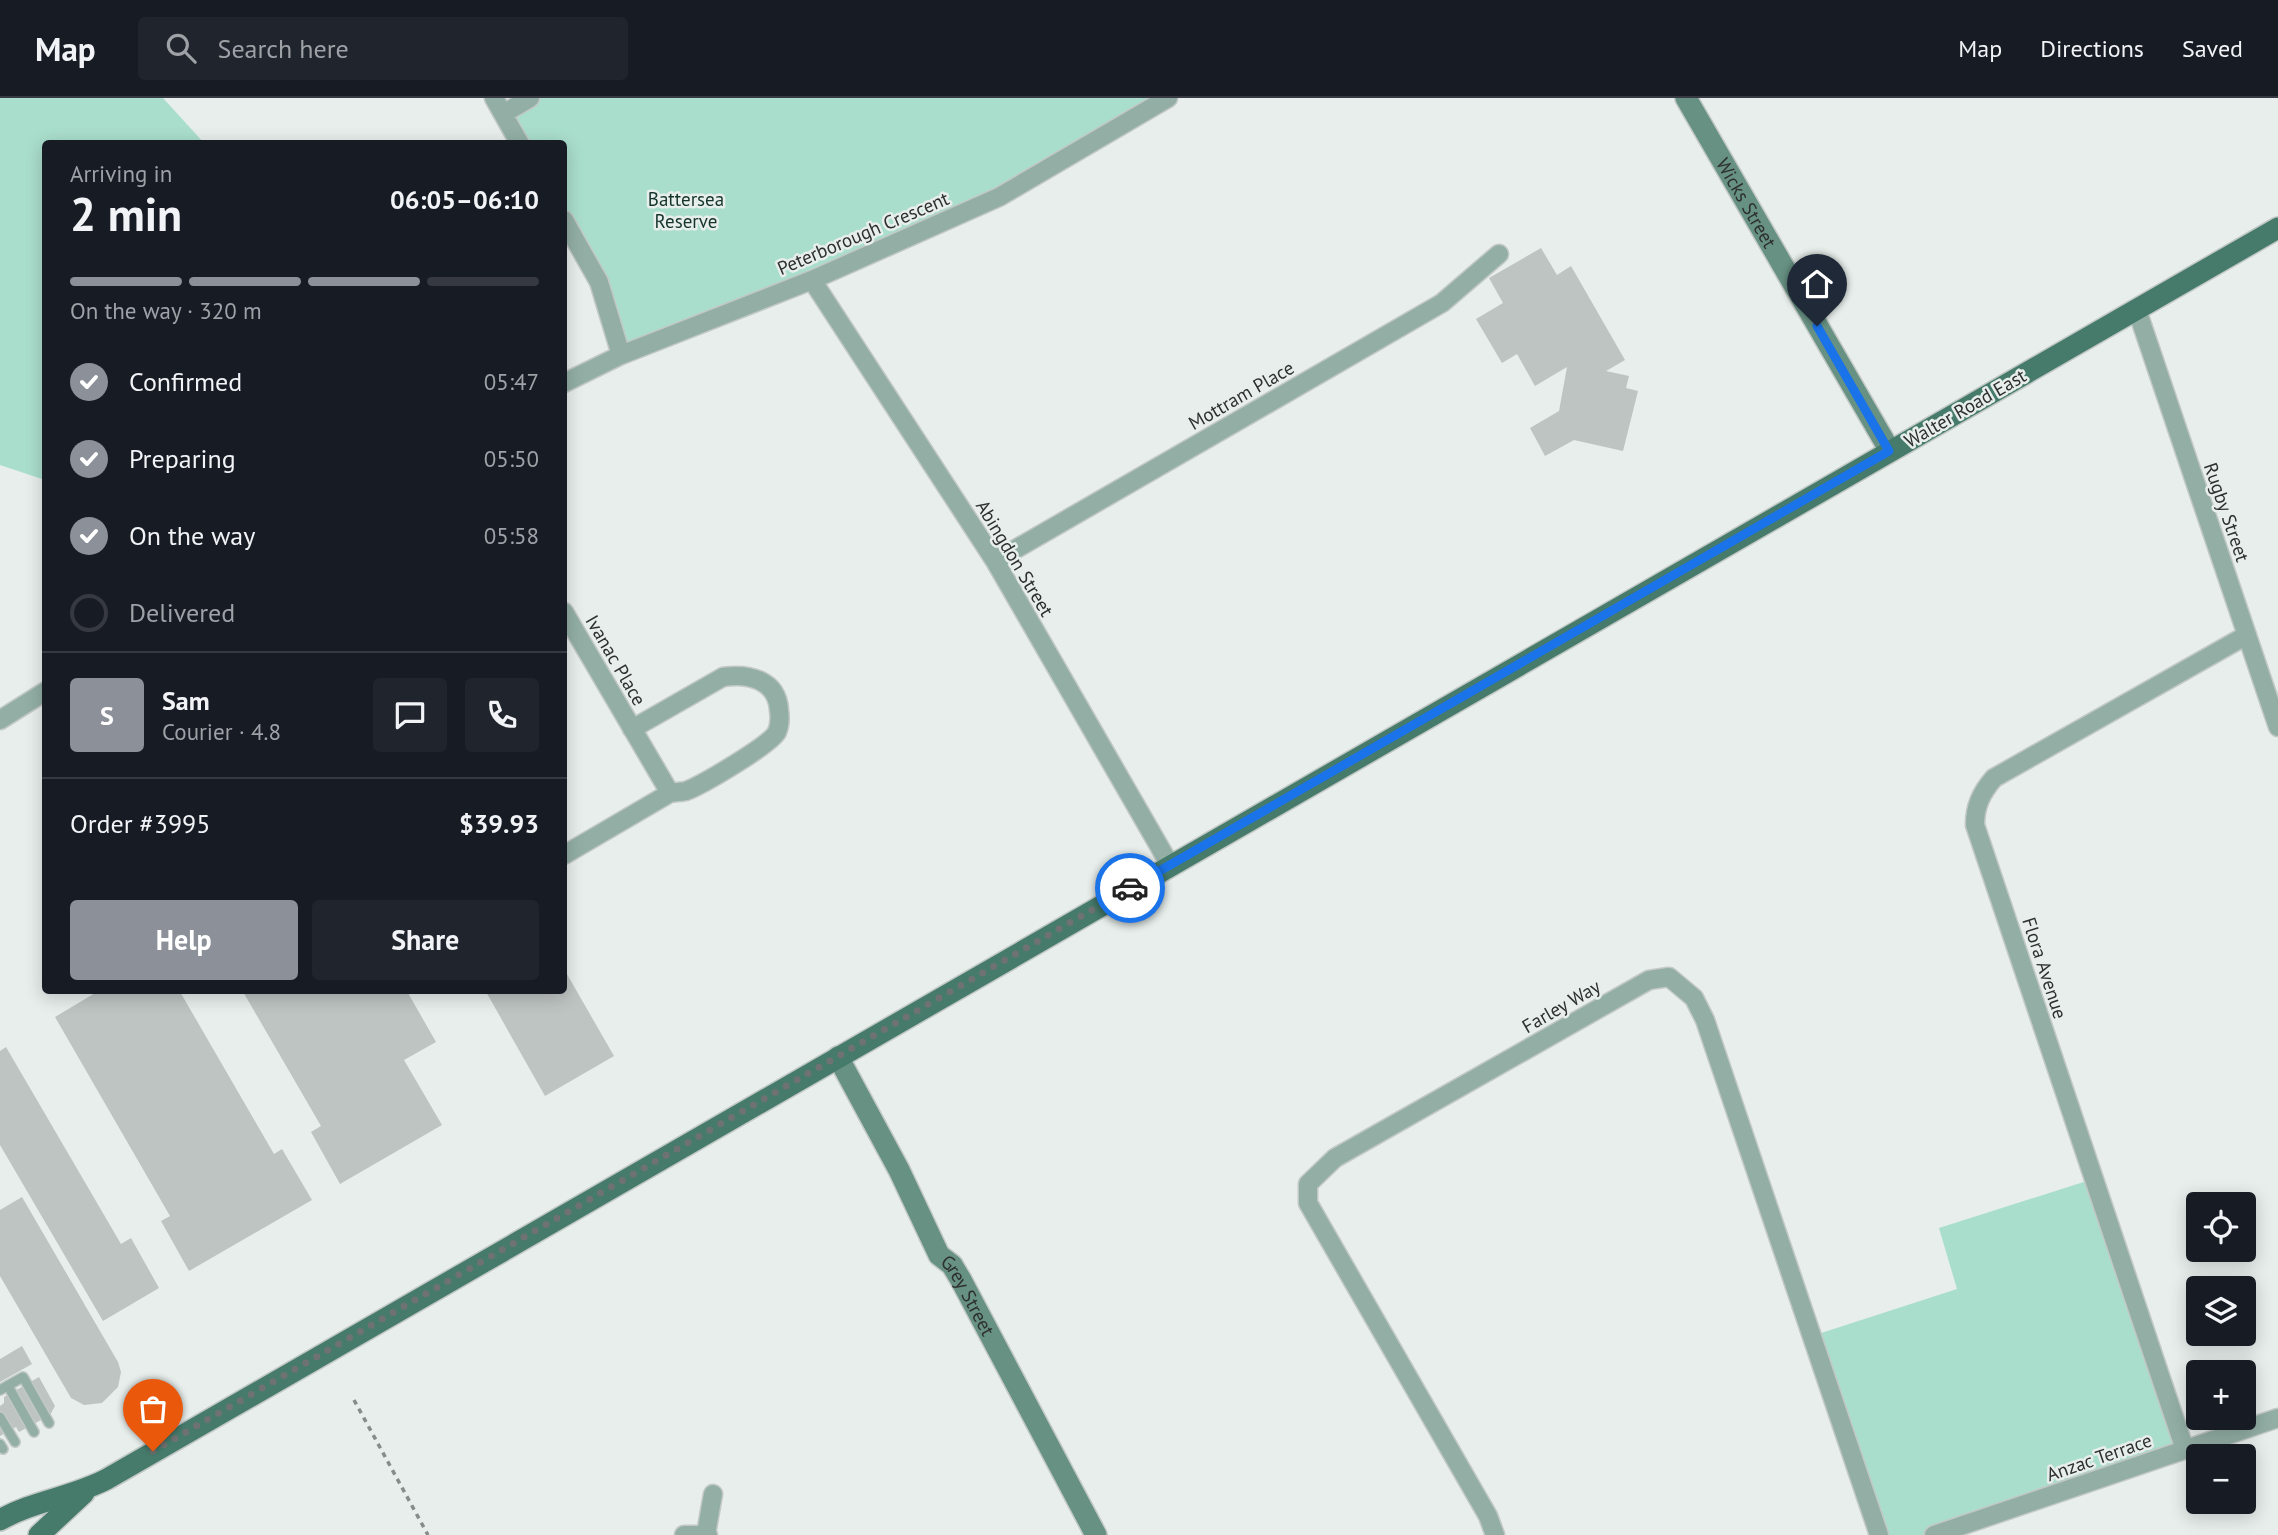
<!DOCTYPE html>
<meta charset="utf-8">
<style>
body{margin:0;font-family:"PT Sans",sans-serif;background:#20242c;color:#f1f3f6;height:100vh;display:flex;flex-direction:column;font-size:26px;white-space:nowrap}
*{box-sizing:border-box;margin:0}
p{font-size:23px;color:#9ea1a6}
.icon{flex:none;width:38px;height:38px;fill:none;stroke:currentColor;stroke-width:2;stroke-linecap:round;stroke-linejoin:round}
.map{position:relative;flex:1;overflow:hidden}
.details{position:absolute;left:42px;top:42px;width:525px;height:854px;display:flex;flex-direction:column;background:#171b24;border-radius:7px;box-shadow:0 4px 18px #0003}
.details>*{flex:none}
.controls{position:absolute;left:2186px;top:1094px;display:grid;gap:14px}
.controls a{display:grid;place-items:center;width:70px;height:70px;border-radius:7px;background:#171b24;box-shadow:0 4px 18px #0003;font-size:35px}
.pin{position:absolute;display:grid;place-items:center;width:60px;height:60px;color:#fff;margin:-72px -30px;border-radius:50% 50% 50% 0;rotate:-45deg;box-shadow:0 0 7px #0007}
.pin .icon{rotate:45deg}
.courier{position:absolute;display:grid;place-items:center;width:70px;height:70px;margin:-35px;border:5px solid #1a73e8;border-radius:50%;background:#fff;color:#222;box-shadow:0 2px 9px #0007}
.head em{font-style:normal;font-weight:700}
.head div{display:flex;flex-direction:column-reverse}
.head{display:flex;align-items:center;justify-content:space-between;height:119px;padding:0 28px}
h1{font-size:46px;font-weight:700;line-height:52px}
.bar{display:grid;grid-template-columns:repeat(4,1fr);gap:10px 7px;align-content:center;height:84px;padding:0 28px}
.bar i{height:9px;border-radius:5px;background:#363941}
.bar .on{background:#8c9099}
.bar p{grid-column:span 4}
.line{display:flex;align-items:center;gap:18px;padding:0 28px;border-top:2px solid #363941}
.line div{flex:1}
.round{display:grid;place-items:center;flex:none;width:74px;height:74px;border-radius:7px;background:#20242c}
ol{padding:0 28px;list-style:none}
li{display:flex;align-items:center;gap:21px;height:77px}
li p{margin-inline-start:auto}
li .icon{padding:7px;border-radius:50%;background:#8c9099;color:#fff;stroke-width:4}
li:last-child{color:#9ea1a6}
li i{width:38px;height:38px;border:4px solid #363941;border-radius:50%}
.primary-button{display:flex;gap:14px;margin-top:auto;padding:14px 28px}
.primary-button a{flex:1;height:80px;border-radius:7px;background:#8c9099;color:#fff;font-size:28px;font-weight:700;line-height:80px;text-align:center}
.primary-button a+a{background:#20242c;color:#f1f3f6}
header{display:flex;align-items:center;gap:42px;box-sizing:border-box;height:98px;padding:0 35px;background:#171b24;border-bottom:2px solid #363941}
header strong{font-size:33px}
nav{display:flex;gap:38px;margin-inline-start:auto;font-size:24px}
.search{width:490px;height:63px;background:#20242c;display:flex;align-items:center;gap:18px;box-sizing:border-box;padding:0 24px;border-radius:7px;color:#9ea1a6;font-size:26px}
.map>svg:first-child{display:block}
.green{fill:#aadecc}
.building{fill:#bec4c2}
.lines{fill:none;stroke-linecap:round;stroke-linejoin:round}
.lane-casing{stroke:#c2c8c5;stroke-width:12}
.street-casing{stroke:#c2c8c5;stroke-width:21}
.secondary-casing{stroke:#c2c8c5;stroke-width:24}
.primary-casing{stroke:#c2c8c5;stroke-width:24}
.path{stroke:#878c8a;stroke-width:3.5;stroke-dasharray:5 5;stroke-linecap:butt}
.lane{stroke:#93afa5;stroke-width:9}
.street{stroke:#93afa5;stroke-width:18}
.secondary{stroke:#679183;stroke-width:21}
.primary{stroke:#467b6b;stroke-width:21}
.done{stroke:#6e7271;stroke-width:7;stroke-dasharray:0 12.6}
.route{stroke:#1a73e8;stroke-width:9}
.labels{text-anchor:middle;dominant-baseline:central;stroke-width:5;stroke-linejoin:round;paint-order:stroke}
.park-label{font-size:19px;fill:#14342b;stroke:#e7eeeb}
.street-label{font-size:19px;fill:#2d302f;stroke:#e7eeeb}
</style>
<header>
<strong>Map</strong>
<div class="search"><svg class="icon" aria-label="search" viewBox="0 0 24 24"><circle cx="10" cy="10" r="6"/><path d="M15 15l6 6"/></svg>Search here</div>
<nav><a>Map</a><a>Directions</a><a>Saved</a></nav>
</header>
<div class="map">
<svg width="2278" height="1437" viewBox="0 0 2278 1437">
<rect width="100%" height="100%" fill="#e7eeeb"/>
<path class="green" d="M0,0H163L204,45L46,46L45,382L0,367Z
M530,0H1168L999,99L621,257L564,122V46L520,45L503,16Z
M2093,1081L2185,1352L1934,1437H1879L1812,1238L1957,1191L1939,1130Z"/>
<path class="building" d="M1541,150L1557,177L1571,168L1625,262L1606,273L1629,278L1626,290L1638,293L1623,353L1574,342L1545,358L1530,330L1559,313L1567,269L1535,288L1517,256L1502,265L1476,221L1503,205L1489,180Z
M564,871L614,958L545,998L485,892H564Z
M100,892H179L274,1056L282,1051L312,1102L189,1173L161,1123L170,1118L55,919Z
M242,892H412L408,895L436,944L404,962L442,1027L340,1086L311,1034L321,1028Z
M6,949L121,1146L131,1140L159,1190L103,1223L0,1047V953Z
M22,1099L118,1264L121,1274L118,1289L102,1305L84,1307L71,1300L0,1178V1112Z
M22,1248L32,1266L0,1284V1261Z
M39,1279L55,1308L50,1317L19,1334L16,1329L0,1338V1308L4,1305V1299Z"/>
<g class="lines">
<g class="lane-casing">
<path id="lane" d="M8,1288L34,1334
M0,1292L23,1279L49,1325
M0,1319L15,1344
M0,1346L3,1351"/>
</g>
<g class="street-casing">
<path id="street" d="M494,0L520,46
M503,16L530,0
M564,122L599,184L621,257
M812,182L995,463L1170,767
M2137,212L2278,629
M564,285L621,257L812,182L999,99L1168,0
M995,463L1442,205L1499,156
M564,514L670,695C675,694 682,694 686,693C702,687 770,647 777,634C780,627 780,619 779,612C777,582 749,575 723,579L632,631
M0,622L46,593
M564,757L670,695
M2185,1352L1975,727C1975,708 1981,695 1994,680L2247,537
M706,1436L713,1396
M684,1437H708
M1495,1437L1488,1418L1308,1105V1086L1335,1060L1649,882L1669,879L1694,900L1705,922L1879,1437
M1934,1437L2278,1320"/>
</g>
<g class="secondary-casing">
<g id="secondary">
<path id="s1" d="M1686,0L1890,353"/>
<path id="s2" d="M838,959L899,1072L939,1157L952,1167L961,1182L1096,1437"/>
</g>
</g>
<g class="primary-casing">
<path id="primary" d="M0,1422C33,1403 73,1399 107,1381L2278,130
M39,1437L84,1395"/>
</g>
<path class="path" d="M354,1302L428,1437"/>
<use href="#lane" class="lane"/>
<use href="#street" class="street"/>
<use href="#secondary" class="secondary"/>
<use href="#primary" class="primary"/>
</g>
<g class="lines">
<path class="done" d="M153,1353L1130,790"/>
<path class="route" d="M1130,790L1889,353L1817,228"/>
</g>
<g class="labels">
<g class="park-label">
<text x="686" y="101">Battersea<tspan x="686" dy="22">Reserve</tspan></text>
</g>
<g class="street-label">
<text stroke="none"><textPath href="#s1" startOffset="121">Wicks Street</textPath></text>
<text transform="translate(863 135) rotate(-23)">Peterborough Crescent</text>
<text transform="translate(1241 297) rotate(-30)">Mottram Place</text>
<text transform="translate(1965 310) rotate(-30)">Walter Road East</text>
<text transform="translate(2227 414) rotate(71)">Rugby Street</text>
<text transform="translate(1015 460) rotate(59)">Abingdon Street</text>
<text transform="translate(616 562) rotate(60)">Ivanac Place</text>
<text transform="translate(2045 870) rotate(72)">Flora Avenue</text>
<text transform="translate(1561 908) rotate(-30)">Farley Way</text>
<text stroke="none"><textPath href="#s2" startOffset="273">Grey Street</textPath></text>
<text transform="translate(2099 1359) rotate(-19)">Anzac Terrace</text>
</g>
</g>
</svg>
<div class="controls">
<a><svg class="icon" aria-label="locate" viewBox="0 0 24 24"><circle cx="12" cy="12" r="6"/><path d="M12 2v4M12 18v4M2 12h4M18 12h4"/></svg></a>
<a><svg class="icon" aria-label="layers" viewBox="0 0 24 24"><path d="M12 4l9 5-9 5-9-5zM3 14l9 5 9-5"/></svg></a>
<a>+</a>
<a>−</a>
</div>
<div class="pin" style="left:153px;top:1353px;background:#ea580c"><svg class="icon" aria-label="bag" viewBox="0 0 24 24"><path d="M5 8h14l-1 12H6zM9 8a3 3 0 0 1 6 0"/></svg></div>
<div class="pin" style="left:1817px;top:228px;background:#1f2937"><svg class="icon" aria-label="home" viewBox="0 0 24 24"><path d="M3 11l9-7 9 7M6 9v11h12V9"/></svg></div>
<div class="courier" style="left:1130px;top:790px"><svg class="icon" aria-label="car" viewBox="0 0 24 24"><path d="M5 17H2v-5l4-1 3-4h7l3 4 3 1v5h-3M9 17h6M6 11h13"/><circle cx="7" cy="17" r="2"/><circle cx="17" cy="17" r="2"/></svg></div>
<section class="details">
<div class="head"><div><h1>2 min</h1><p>Arriving in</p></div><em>06:05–06:10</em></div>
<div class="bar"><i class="on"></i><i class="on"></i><i class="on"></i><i></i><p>On the way · 320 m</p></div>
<ol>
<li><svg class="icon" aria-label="check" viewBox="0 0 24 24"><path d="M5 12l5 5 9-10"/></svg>Confirmed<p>05:47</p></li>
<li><svg class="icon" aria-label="check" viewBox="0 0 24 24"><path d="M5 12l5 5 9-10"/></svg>Preparing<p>05:50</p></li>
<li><svg class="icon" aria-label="check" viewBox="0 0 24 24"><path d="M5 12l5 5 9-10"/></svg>On the way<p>05:58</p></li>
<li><i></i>Delivered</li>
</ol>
<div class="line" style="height:126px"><b class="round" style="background:#8c9099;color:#fff">S</b><div><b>Sam</b><p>Courier · 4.8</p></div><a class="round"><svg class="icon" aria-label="chat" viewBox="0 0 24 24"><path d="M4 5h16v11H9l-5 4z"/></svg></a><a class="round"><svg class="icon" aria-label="phone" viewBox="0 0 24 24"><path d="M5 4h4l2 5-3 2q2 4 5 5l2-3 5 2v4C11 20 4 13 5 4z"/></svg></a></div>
<div class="line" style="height:91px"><div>Order #3995</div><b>$39.93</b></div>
<div class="primary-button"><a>Help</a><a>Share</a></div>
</section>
</div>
